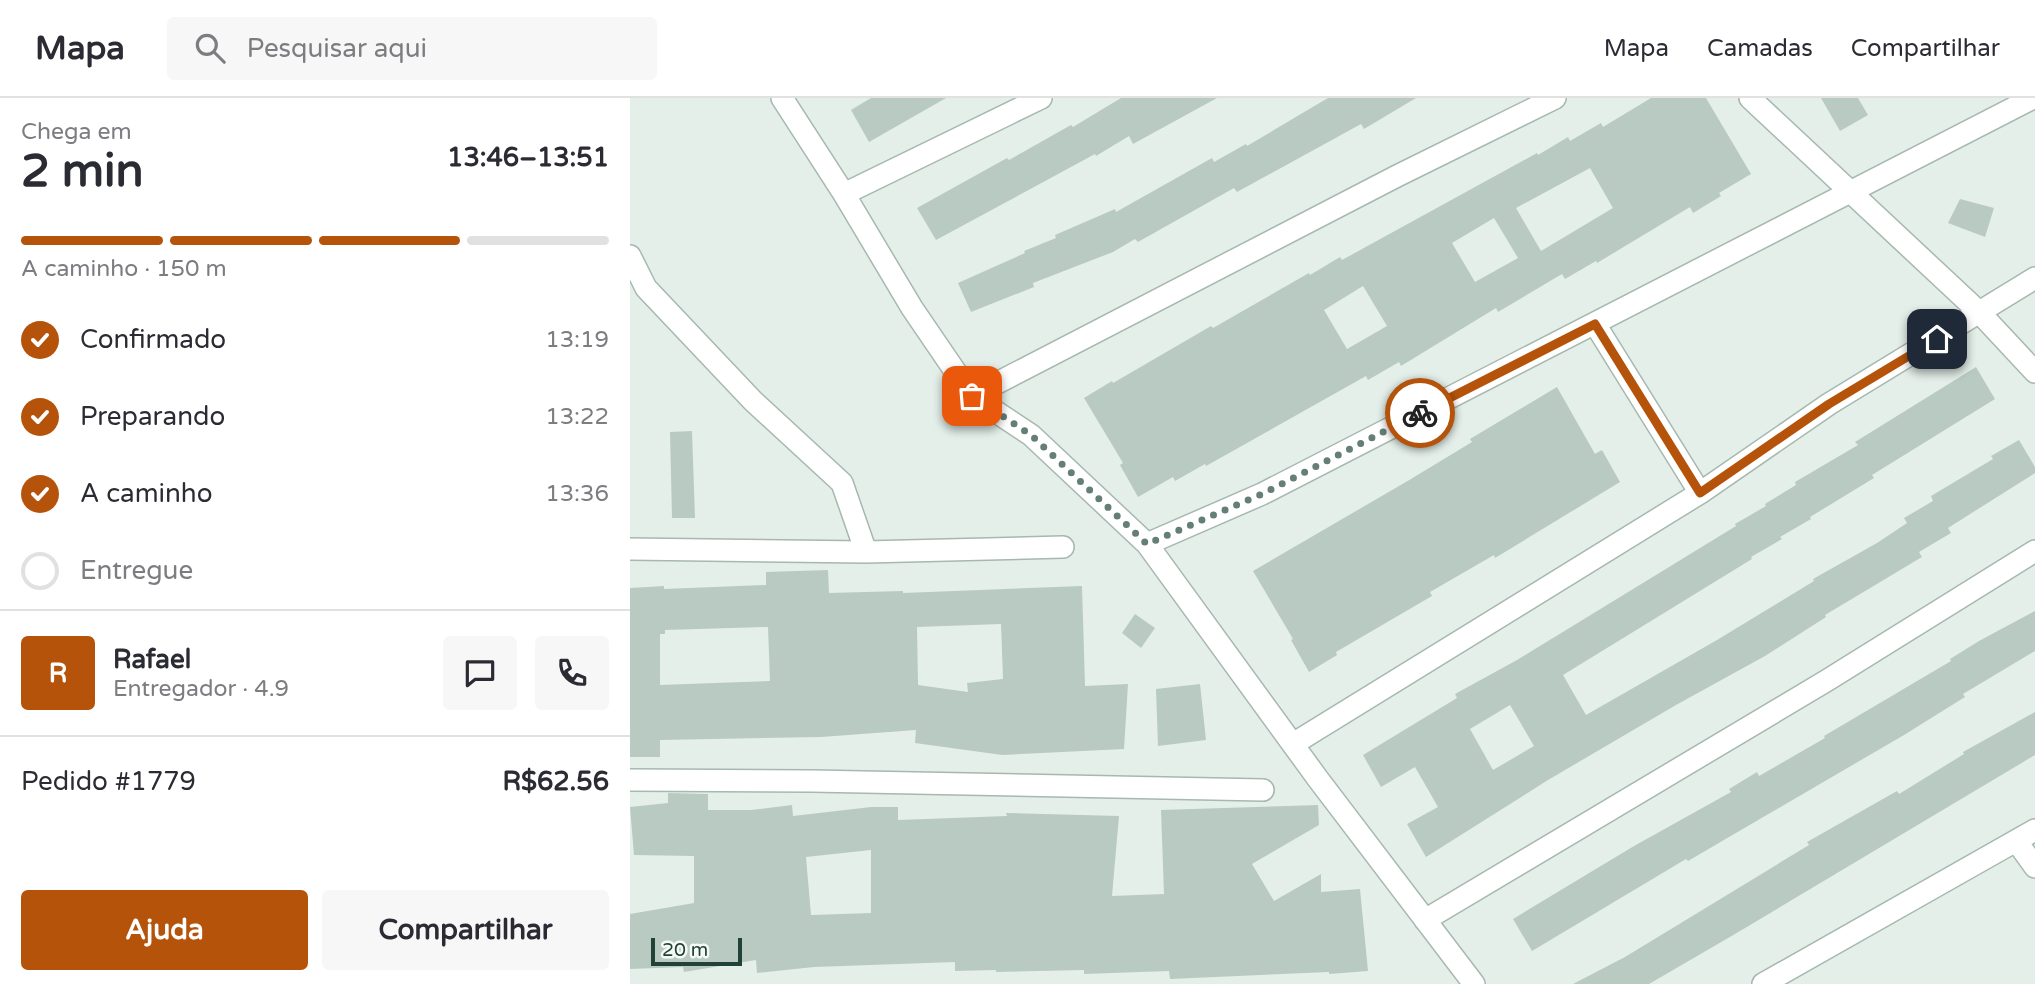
<!DOCTYPE html>
<html lang="pt">
<meta charset="utf-8">
<style>
body{margin:0;font-family:"Varela Round",sans-serif;background:#f7f7f7;color:#2b2b33;height:100vh;display:flex;flex-direction:column;font-size:26px;white-space:nowrap}
*{box-sizing:border-box;margin:0}
p{font-size:23px;color:#7c7c81}
.icon{flex:none;width:38px;height:38px;fill:none;stroke:currentColor;stroke-width:2;stroke-linecap:round;stroke-linejoin:round}
.map{position:relative;flex:1;overflow:hidden}
.sheet{display:flex;flex-direction:column;background:#fff;width:630px}
.sheet>*{flex:none}
.scale{position:absolute;left:21px;bottom:18px;width:91px;box-sizing:border-box;padding-left:7px;border:4px solid #214238;border-top:0;font-size:19px;line-height:24px;white-space:nowrap;color:#214238;-webkit-text-stroke:5px #f5faf7;paint-order:stroke}
.pin{position:absolute;display:grid;place-items:center;width:60px;height:60px;color:#fff;margin:-30px;border-radius:14px;box-shadow:0 4px 10px #0006}
.courier{position:absolute;display:grid;place-items:center;width:70px;height:70px;margin:-35px;border:5px solid #b45309;border-radius:50%;background:#fff;color:#222;box-shadow:0 2px 9px #0007}
.summary em{font-style:normal;font-weight:800}
.summary div{display:flex;flex-direction:column-reverse}
.summary{display:flex;align-items:center;justify-content:space-between;height:119px;padding:0 21px}
h1{font-size:46px;font-weight:800;line-height:52px}
.bar{display:grid;grid-template-columns:repeat(4,1fr);gap:10px 7px;align-content:center;height:84px;padding:0 21px}
.bar i{height:9px;border-radius:5px;background:#e1e1e2}
.bar .active{background:#b45309}
.bar p{grid-column:span 4}
.line{display:flex;align-items:center;gap:18px;padding:0 21px;border-top:2px solid #e1e1e2}
.line div{flex:1}
.round{display:grid;place-items:center;flex:none;width:74px;height:74px;border-radius:7px;background:#f7f7f7}
ol{padding:0 21px;list-style:none}
li{display:flex;align-items:center;gap:21px;height:77px}
li p{margin-inline-start:auto}
li .icon{padding:7px;border-radius:50%;background:#b45309;color:#fff;stroke-width:4}
li:last-child{color:#7c7c81}
li i{width:38px;height:38px;border:4px solid #e1e1e2;border-radius:50%}
.cta{display:flex;gap:14px;margin-top:auto;padding:14px 21px}
.cta a{flex:1;height:80px;border-radius:7px;background:#b45309;color:#fff;font-size:28px;font-weight:800;line-height:80px;text-align:center}
.cta a+a{background:#f7f7f7;color:#2b2b33}
header{display:flex;align-items:center;gap:42px;box-sizing:border-box;height:98px;padding:0 35px;background:#fff;border-bottom:2px solid #e1e1e2}
header strong{font-size:33px}
nav{display:flex;gap:38px;margin-inline-start:auto;font-size:24px}
.search{width:490px;height:63px;background:#f7f7f7;display:flex;align-items:center;gap:18px;box-sizing:border-box;padding:0 24px;border-radius:7px;color:#7c7c81;font-size:26px}
main{display:flex;flex:1;min-height:0}
.map>svg:first-child{display:block}
.building{fill:#b9cac2;fill-rule:evenodd}
.lines{fill:none;stroke-linecap:round;stroke-linejoin:round}
.minor-casing{stroke:#a6b8b0;stroke-width:24}
.tertiary-casing{stroke:#a6b8b0;stroke-width:24}
.minor{stroke:#fff;stroke-width:21}
.tertiary{stroke:#fff;stroke-width:21}
.done{stroke:#657f76;stroke-width:7;stroke-dasharray:0 12.6}
.route{stroke:#b45309;stroke-width:9}
</style>
<header>
<strong>Mapa</strong>
<div class="search"><svg class="icon" aria-label="search" viewBox="0 0 24 24"><circle cx="10" cy="10" r="6"/><path d="M15 15l6 6"/></svg>Pesquisar aqui</div>
<nav><a>Mapa</a><a>Camadas</a><a>Compartilhar</a></nav>
</header>
<main>
<section class="sheet">
<div class="summary"><div><h1>2 min</h1><p>Chega em</p></div><em>13:46–13:51</em></div>
<div class="bar"><i class="active"></i><i class="active"></i><i class="active"></i><i></i><p>A caminho · 150 m</p></div>
<ol>
<li><svg class="icon" aria-label="check" viewBox="0 0 24 24"><path d="M5 12l5 5 9-10"/></svg>Confirmado<p>13:19</p></li>
<li><svg class="icon" aria-label="check" viewBox="0 0 24 24"><path d="M5 12l5 5 9-10"/></svg>Preparando<p>13:22</p></li>
<li><svg class="icon" aria-label="check" viewBox="0 0 24 24"><path d="M5 12l5 5 9-10"/></svg>A caminho<p>13:36</p></li>
<li><i></i>Entregue</li>
</ol>
<div class="line" style="height:126px"><b class="round" style="background:#b45309;color:#fff">R</b><div><b>Rafael</b><p>Entregador · 4.9</p></div><a class="round"><svg class="icon" aria-label="chat" viewBox="0 0 24 24"><path d="M4 5h16v11H9l-5 4z"/></svg></a><a class="round"><svg class="icon" aria-label="phone" viewBox="0 0 24 24"><path d="M5 4h4l2 5-3 2q2 4 5 5l2-3 5 2v4C11 20 4 13 5 4z"/></svg></a></div>
<div class="line" style="height:91px"><div>Pedido #1779</div><b>R$62.56</b></div>
<div class="cta"><a>Ajuda</a><a>Compartilhar</a></div>
</section>
<div class="map">
<svg width="1405" height="886" viewBox="0 0 1405 886">
<rect width="100%" height="100%" fill="#e4efe9"/>
<path class="building" d="M241,0H316L239,44L221,12Z
M491,0H587L503,46L499,38L466,58L465,56L306,142L287,110L377,60L379,62L441,27L443,29Z
M698,0H786L734,31L731,26L607,94L604,90L508,144L505,141L483,154L403,185L404,189L341,214L328,185L395,155L394,153L426,140L425,137L485,111L486,114L582,60L584,64L616,46L617,48Z
M1021,0H1076L1121,76L1089,95L1091,98L1063,115L1060,109L967,165L966,163L935,181L932,176L868,214L866,210L771,268L769,264L738,282L736,278L576,368L575,366L545,383L543,379L508,399L490,367L493,365L454,300L482,283L483,285L581,228L583,230L679,175L680,177L710,159L712,162L907,55L908,57L938,39L940,43L971,25L973,29ZM960,70L983,110L911,153L886,110ZM864,120L888,160L845,184L822,145ZM733,188L757,228L717,251L694,212Z
M1191,0H1228L1238,17L1210,33Z
M1330,101L1364,110L1355,139L1318,125Z
M1346,269L1365,301L1242,377L1244,380L1180,419L1181,421L1150,439L1152,441L1121,459L1122,461L933,577L956,617L1087,542L1184,483L1183,481L1247,445L1277,425L1274,420L1303,403L1301,398L1363,361L1361,358L1389,342L1405,369V375L1318,430L1321,435L1289,454L1292,459L1195,517L1196,519L1135,558L1046,607L918,682L796,759L777,726L808,709L785,669L751,689L733,657L827,600L825,596L887,562L1106,428L1105,426L1136,408L1135,406L1166,387L1165,384L1228,347L1225,344ZM880,607L904,648L863,672L840,631Z
M927,289L965,356L972,352L990,384L865,460L864,457L800,494L802,498L706,554L707,557L679,574L661,542L663,541L623,473L781,381L842,344L840,341Z
M62,333L65,420H42L40,334Z
M198,472L199,495L273,493V495L452,488L455,588L498,586L494,651L372,657L285,645L286,632L191,639L30,642V659H0V490L34,488V491L136,487V474ZM371,526L373,581L337,585L338,594L288,587L287,529ZM138,529L140,583L30,587V536H35V532Z
M1405,513V553L1333,596L1335,599L1274,637L1058,763L1056,761L902,853L883,821L1004,748L1101,694L1099,691L1127,674L1129,678L1195,640L1194,638L1321,563L1320,561L1349,543Z
M505,516L525,530L511,550L492,535Z
M570,586L576,642L528,648L526,591Z
M1405,614V657L1105,836L1019,886H943L995,859L1179,747L1177,744L1267,693L1269,696L1334,656L1333,654Z
M38,695L78,696V712H121L162,707L163,718L241,709H268V722L377,718L376,715L489,718L482,798L534,796L531,712L688,707L689,727L622,766L644,803L691,776V794L730,791L738,873L699,876V874L540,881L539,873L454,876V872L366,874V872L325,873V864L184,869L127,875L126,862L54,874L53,869L0,871V816L64,805V758L4,757L0,709L38,705ZM241,752V815L181,817L176,759Z"/>
<g class="lines">
<g class="minor-casing">
<path id="minor" d="M152,0L214,96L282,210L342,298L401,337L517,446L688,681L844,886
M1120,0L1349,214L1405,274
M214,96L411,0
M0,158L16,190L123,303L212,385L236,454
M965,226L1070,395
M342,298L767,78L925,0
M517,446L632,396L1403,0
M0,451L236,454L433,449
M663,646L1070,395L1199,306L1405,180
M0,682L182,683L633,692
M1387,744L1405,769
M795,822L1196,583L1405,453"/>
</g>
<g class="tertiary-casing">
<path id="tertiary" d="M1133,886L1405,732"/>
</g>
<use href="#minor" class="minor"/>
<use href="#tertiary" class="tertiary"/>
</g>
<g class="lines">
<path class="done" d="M342,298L401,337L517,446L632,396L790,315"/>
<path class="route" d="M790,315L965,226L1070,395L1199,306L1307,241"/>
</g>
</svg>
<div class="scale">20 m</div>
<div class="pin" style="left:342px;top:298px;background:#ea580c"><svg class="icon" aria-label="bag" viewBox="0 0 24 24"><path d="M5 8h14l-1 12H6zM9 8a3 3 0 0 1 6 0"/></svg></div>
<div class="pin" style="left:1307px;top:241px;background:#1f2937"><svg class="icon" aria-label="home" viewBox="0 0 24 24"><path d="M3 11l9-7 9 7M6 9v11h12V9"/></svg></div>
<div class="courier" style="left:790px;top:315px"><svg class="icon" aria-label="bike" viewBox="0 0 24 24"><circle cx="6" cy="16" r="4"/><circle cx="18" cy="16" r="4"/><path d="M6 16l4-8h5l3 8M10 8l3 8H6M13 5h3"/></svg></div>
</div>
</main>
